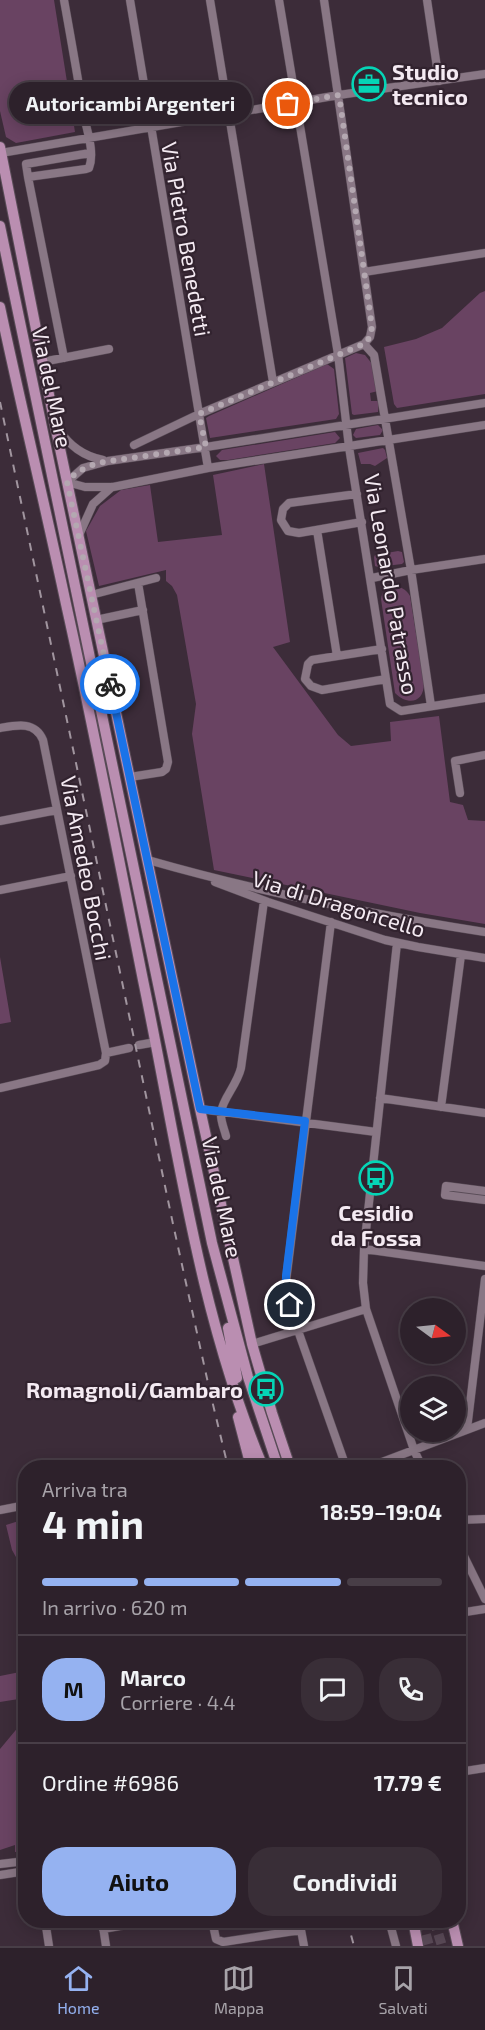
<!DOCTYPE html>
<html lang="it">
<meta charset="utf-8">
<style>
body{margin:0;font-family:"Exo 2",sans-serif;background:#392e37;color:#f1f3f6;height:100vh;display:flex;flex-direction:column;font-size:22px;white-space:nowrap}
*{box-sizing:border-box;margin:0}
p{font-size:20px;color:#a7a3a9}
.icon{flex:none;width:33px;height:33px;fill:none;stroke:currentColor;stroke-width:2;stroke-linecap:round;stroke-linejoin:round}
.map{position:relative;flex:1;overflow:hidden}
.panel{position:absolute;left:18px;top:1460px;width:448px;height:468px;display:flex;flex-direction:column;background:#2d212b;border-radius:24px;box-shadow:0 3px 15px #0003,0 0 0 2px #483e47}
.panel>*{flex:none}
.needle{width:39px;rotate:105deg}
.buttons{position:absolute;left:400px;top:1298px;display:grid;gap:12px}
.buttons a{display:grid;place-items:center;width:66px;height:66px;border-radius:50%;background:#2d212b;box-shadow:0 3px 15px #0003,0 0 0 2px #483e47;font-size:30px}
.pin{position:absolute;display:grid;place-items:center;width:51px;height:51px;color:#fff;margin:-26px;border:3px solid #fff;border-radius:50%;box-shadow:0 2px 6px #0007}
.courier{position:absolute;display:grid;place-items:center;width:60px;height:60px;margin:-30px;border:4px solid #1a73e8;border-radius:50%;background:#fff;color:#222;box-shadow:0 2px 8px #0007}
.bubble{position:absolute;height:42px;border-radius:21px;background:#2d212b;box-shadow:0 3px 15px #0003,0 0 0 2px #483e47;font-size:20px;font-weight:700;line-height:42px;text-align:center}
.head em{font-style:normal;font-weight:700}
.head div{display:flex;flex-direction:column-reverse}
.head{display:flex;align-items:center;justify-content:space-between;height:102px;padding:0 24px}
h1{font-size:39px;font-weight:700;line-height:45px}
.bar{display:grid;grid-template-columns:repeat(4,1fr);gap:9px 6px;align-content:center;height:72px;padding:0 24px}
.bar i{height:8px;border-radius:4px;background:#483e47}
.bar .selected{background:#95b2f1}
.bar p{grid-column:span 4}
.line{display:flex;align-items:center;gap:15px;padding:0 24px;border-top:2px solid #483e47}
.line div{flex:1}
.round{display:grid;place-items:center;flex:none;width:63px;height:63px;border-radius:24px;background:#392e37}
.button{display:flex;gap:12px;margin-top:auto;padding:12px 24px}
.button a{flex:1;height:69px;border-radius:24px;background:#95b2f1;color:#111;font-size:24px;font-weight:700;line-height:69px;text-align:center}
.button a+a{background:#392e37;color:#f1f3f6}
.menu{display:flex;justify-content:space-around;align-items:center;height:84px;border-top:2px solid #483e47;background:#2d212b;font-size:16px;color:#a7a3a9}
.menu a{display:grid;justify-items:center;gap:3px}
.menu .selected{color:#95b2f1}
.map>svg:first-child{display:block}
.green{fill:#694362}
.lines{fill:none;stroke-linecap:round;stroke-linejoin:round}
.major-tunnel{stroke:#584855;stroke-width:10;stroke-dasharray:10 5;stroke-linecap:butt}
.minor-casing{stroke:#594c57;stroke-width:9}
.major-casing{stroke:#594c57;stroke-width:12}
.minor{stroke:#897785;stroke-width:8}
.major{stroke:#ba8eb1;stroke-width:10}
.rail{stroke:#a1959f;stroke-width:2;stroke-dasharray:8 8;stroke-linecap:butt}
.done{stroke:#b4a8b1;stroke-width:6;stroke-dasharray:0 10.8}
.route{stroke:#1a73e8;stroke-width:8}
.labels{text-anchor:middle;dominant-baseline:central;stroke-width:4.5;stroke-linejoin:round;paint-order:stroke}
.poi-label{font-size:22px;font-weight:bold;fill:#f4eaf2;stroke:#32232f;text-anchor:start}
.street-label{font-size:22px;fill:#f4eaf2;stroke:#32232f}
</style>
<div class="map">
<svg width="485" height="1946" viewBox="0 0 485 1946">
<rect width="100%" height="100%" fill="#3c2c39"/>
<path class="green" d="M0,0H54L75,132L16,143L6,137L0,111Z
M485,291V394L397,408L394,404L384,347L416,339L442,328L480,293Z
M356,353L365,355L373,365L378,391L370,393L371,401H379L378,412L354,415L352,414L345,358Z
M327,364L334,369L339,414L336,419L210,438L206,418L209,416Z
M378,425L383,430L380,435L356,438L353,435L356,429Z
M335,432L340,438L335,443L228,460H220L216,456L222,450Z
M383,448L385,450L387,458L375,466L370,464H361L358,453Z
M264,464L290,642L273,647L338,735L351,746L391,741L390,722L439,716L450,802L463,805L468,820L485,821V924L420,913L214,870L192,734L196,704L177,595L172,586L166,581V570L99,586L86,531L100,506L121,490L150,485L158,542L222,535L213,475Z
M398,551L402,552L404,562L402,564L378,567L375,566L374,557L375,555Z
M392,586C400,586 406,589 410,596L424,683C424,703 408,706 395,693L381,599C382,592 385,589 392,586Z
M0,957L11,1022L0,1024Z
M25,1519H26L25,1573L12,1550L6,1525Z
M25,1671V1698L0,1702V1676Z
M25,1719V1851L15,1852V1845L0,1850V1749Z"/>
<g class="lines">
<path class="major-tunnel" d="M422,1920L429,1946
M434,1920L442,1946"/>
<g class="minor-casing">
<path id="minor" d="M64,0C71,39 78,78 84,116C87,131 95,153 89,168L86,169L28,177L26,164L90,153
M130,0L208,468
M210,0L273,382
M279,0L338,354L349,447L390,704L401,711L485,698
M427,0L439,81
M1,153L339,95L485,74
M28,177L64,358
M364,272L485,253
M364,344L374,355L411,570L431,706
M42,362L109,349
M485,403L206,447L108,461L83,468L67,482L85,487H113L208,468L485,425
M58,429C70,446 83,456 103,460
M134,445L199,414L364,344L370,337L372,327L324,0
M357,494L289,503L283,509L281,520L288,531L299,533L362,522
M317,530L337,656
M79,535L93,504L112,487
M372,578L411,570L485,559
M91,595L156,578
M96,620L143,610
M382,649L312,660L308,664L305,679L311,686L322,690L386,679
M0,728C17,725 35,721 43,740L106,1053L105,1061L99,1065L0,1088
M130,777L162,772L166,769L168,762L138,583
M460,793L455,761L485,755
M0,821L57,810
M148,860C259,892 371,914 485,932
M215,882L268,902L385,940L418,947L485,958
M0,890L71,876
M331,922L286,1281L289,1305L346,1467
M397,943L364,1249L363,1283L366,1309L414,1450L422,1467
M139,1045L156,1042
M106,1053L129,1048
M380,1098L485,1113
M441,1107L461,955
M200,1109L376,1132
M226,1136C224,1128 220,1120 221,1112C223,1098 237,1085 241,1068L264,901
M485,1191L446,1186L445,1195L485,1200
M364,1249L485,1266
M252,1344L366,1309
M467,1429L485,1279
M369,1467L485,1423
M0,1510L26,1505
M459,1520L485,1519
M459,1546L485,1599
M459,1613L485,1609
M459,1772L485,1768
M0,1864L26,1861
M0,1875L26,1871
M45,1920L49,1946
M102,1920L106,1946
M212,1920L216,1939L223,1942L301,1930
M289,1920L301,1930
M389,1920L396,1946
M103,1929L154,1920
M301,1930L304,1946"/>
</g>
<g class="major-casing">
<path id="major" d="M0,147L55,425L200,1109L252,1344L272,1413L290,1467
M0,226L212,1243L248,1377L278,1467
M0,307C21,406 45,505 66,604C94,729 118,855 143,980C177,1143 198,1312 263,1467
M228,1328L237,1378
M238,1417L251,1467
M413,1920L418,1946
M452,1920L458,1946"/>
</g>
<use href="#minor" class="minor"/>
<use href="#major" class="major"/>
<path class="rail" d="M0,402L173,1224L210,1392L228,1467
M347,1920L354,1946"/>
</g>
<g class="lines">
<path class="done" d="M110,684L67,482L77,472L97,463L206,447L199,414L364,344L370,337L372,327L339,95L288,104"/>
<path class="route" d="M110,684L200,1109L305,1121L286,1276V1291L290,1305"/>
</g>
<defs>
<g id="office-ring" transform="scale(1.725)"><circle r="9.5" fill="#32232f" stroke="#05d5b6" stroke-width="1.5"/><path d="M-6-3h4V-5.5h4V-3h4V5H-6ZM-1-4.5V-3h2v-1.5ZM-6 0V1H6V0Z" fill="#05d5b6"/></g>
<g id="bus-ring" transform="scale(1.725)"><circle r="9.5" fill="#32232f" stroke="#05d5b6" stroke-width="1.5"/><path d="M-5-6H5V4H4V6H2V4H-2V6H-4V4H-5ZM-3.5-4V0h7V-4ZM-3.5 1.2v1.5H-2V1.2ZM2 1.2v1.5H3.5V1.2Z" fill="#05d5b6"/></g>
</defs>
<g fill-rule="evenodd">
<use href="#office-ring" x="369" y="84"/>
<use href="#bus-ring" x="376" y="1178"/>
<use href="#bus-ring" x="266" y="1389"/>
</g>
<g class="labels">
<g class="poi-label">
<text x="392" y="71">Studio<tspan x="392" dy="25">tecnico</tspan></text>
<text x="376" y="1212" text-anchor="middle">Cesidio<tspan x="376" dy="25">da Fossa</tspan></text>
<text x="243" y="1389" text-anchor="end">Romagnoli/Gambaro</text>
</g>
<g class="street-label">
<text transform="translate(187 239) rotate(80)">Via Pietro Benedetti</text>
<text transform="translate(53 387) rotate(78)">Via del Mare</text>
<text transform="translate(392 584) rotate(80)">Via Leonardo Patrasso</text>
<text transform="translate(87 868) rotate(79)">Via Amedeo Bocchi</text>
<text transform="translate(339 903) rotate(17)">Via di Dragoncello</text>
<text transform="translate(223 1197) rotate(78)">Via del Mare</text>
</g>
</g>
</svg>
<div class="buttons">
<a><svg class="needle" viewBox="-14 -14 28 28"><path d="M0-13l5 13h-10z" fill="#e53935"/><path d="M0 13l5-13h-10z" fill="#a7a3a9"/></svg></a>
<a><svg class="icon" aria-label="layers" viewBox="0 0 24 24"><path d="M12 4l9 5-9 5-9-5zM3 14l9 5 9-5"/></svg></a>
</div>
<div class="pin" style="left:288px;top:104px;background:#ea580c"><svg class="icon" aria-label="bag" viewBox="0 0 24 24"><path d="M5 8h14l-1 12H6zM9 8a3 3 0 0 1 6 0"/></svg></div>
<div class="pin" style="left:290px;top:1305px;background:#1f2937"><svg class="icon" aria-label="home" viewBox="0 0 24 24"><path d="M3 11l9-7 9 7M6 9v11h12V9"/></svg></div>
<div class="courier" style="left:110px;top:684px"><svg class="icon" aria-label="bike" viewBox="0 0 24 24"><circle cx="6" cy="16" r="4"/><circle cx="18" cy="16" r="4"/><path d="M6 16l4-8h5l3 8M10 8l3 8H6M13 5h3"/></svg></div>
<div class="bubble" style="left:9px;top:82px;width:243px">Autoricambi Argenteri</div>
<section class="panel">
<div class="head"><div><h1>4 min</h1><p>Arriva tra</p></div><em>18:59–19:04</em></div>
<div class="bar"><i class="selected"></i><i class="selected"></i><i class="selected"></i><i></i><p>In arrivo · 620 m</p></div>
<div class="line" style="height:108px"><b class="round" style="background:#95b2f1;color:#111">M</b><div><b>Marco</b><p>Corriere · 4.4</p></div><a class="round"><svg class="icon" aria-label="chat" viewBox="0 0 24 24"><path d="M4 5h16v11H9l-5 4z"/></svg></a><a class="round"><svg class="icon" aria-label="phone" viewBox="0 0 24 24"><path d="M5 4h4l2 5-3 2q2 4 5 5l2-3 5 2v4C11 20 4 13 5 4z"/></svg></a></div>
<div class="line" style="height:78px"><div>Ordine #6986</div><b>17.79 €</b></div>
<div class="button"><a>Aiuto</a><a>Condividi</a></div>
</section>
</div>
<nav class="menu">
<a class="selected"><svg class="icon" aria-label="home" viewBox="0 0 24 24"><path d="M3 11l9-7 9 7M6 9v11h12V9"/></svg>Home</a>
<a><svg class="icon" aria-label="map" viewBox="0 0 24 24"><path d="M3 6l6-2 6 2 6-2v14l-6 2-6-2-6 2zM9 4v14M15 6v14"/></svg>Mappa</a>
<a><svg class="icon" aria-label="saved" viewBox="0 0 24 24"><path d="M7 4h10v16l-5-4-5 4z"/></svg>Salvati</a>
</nav>
